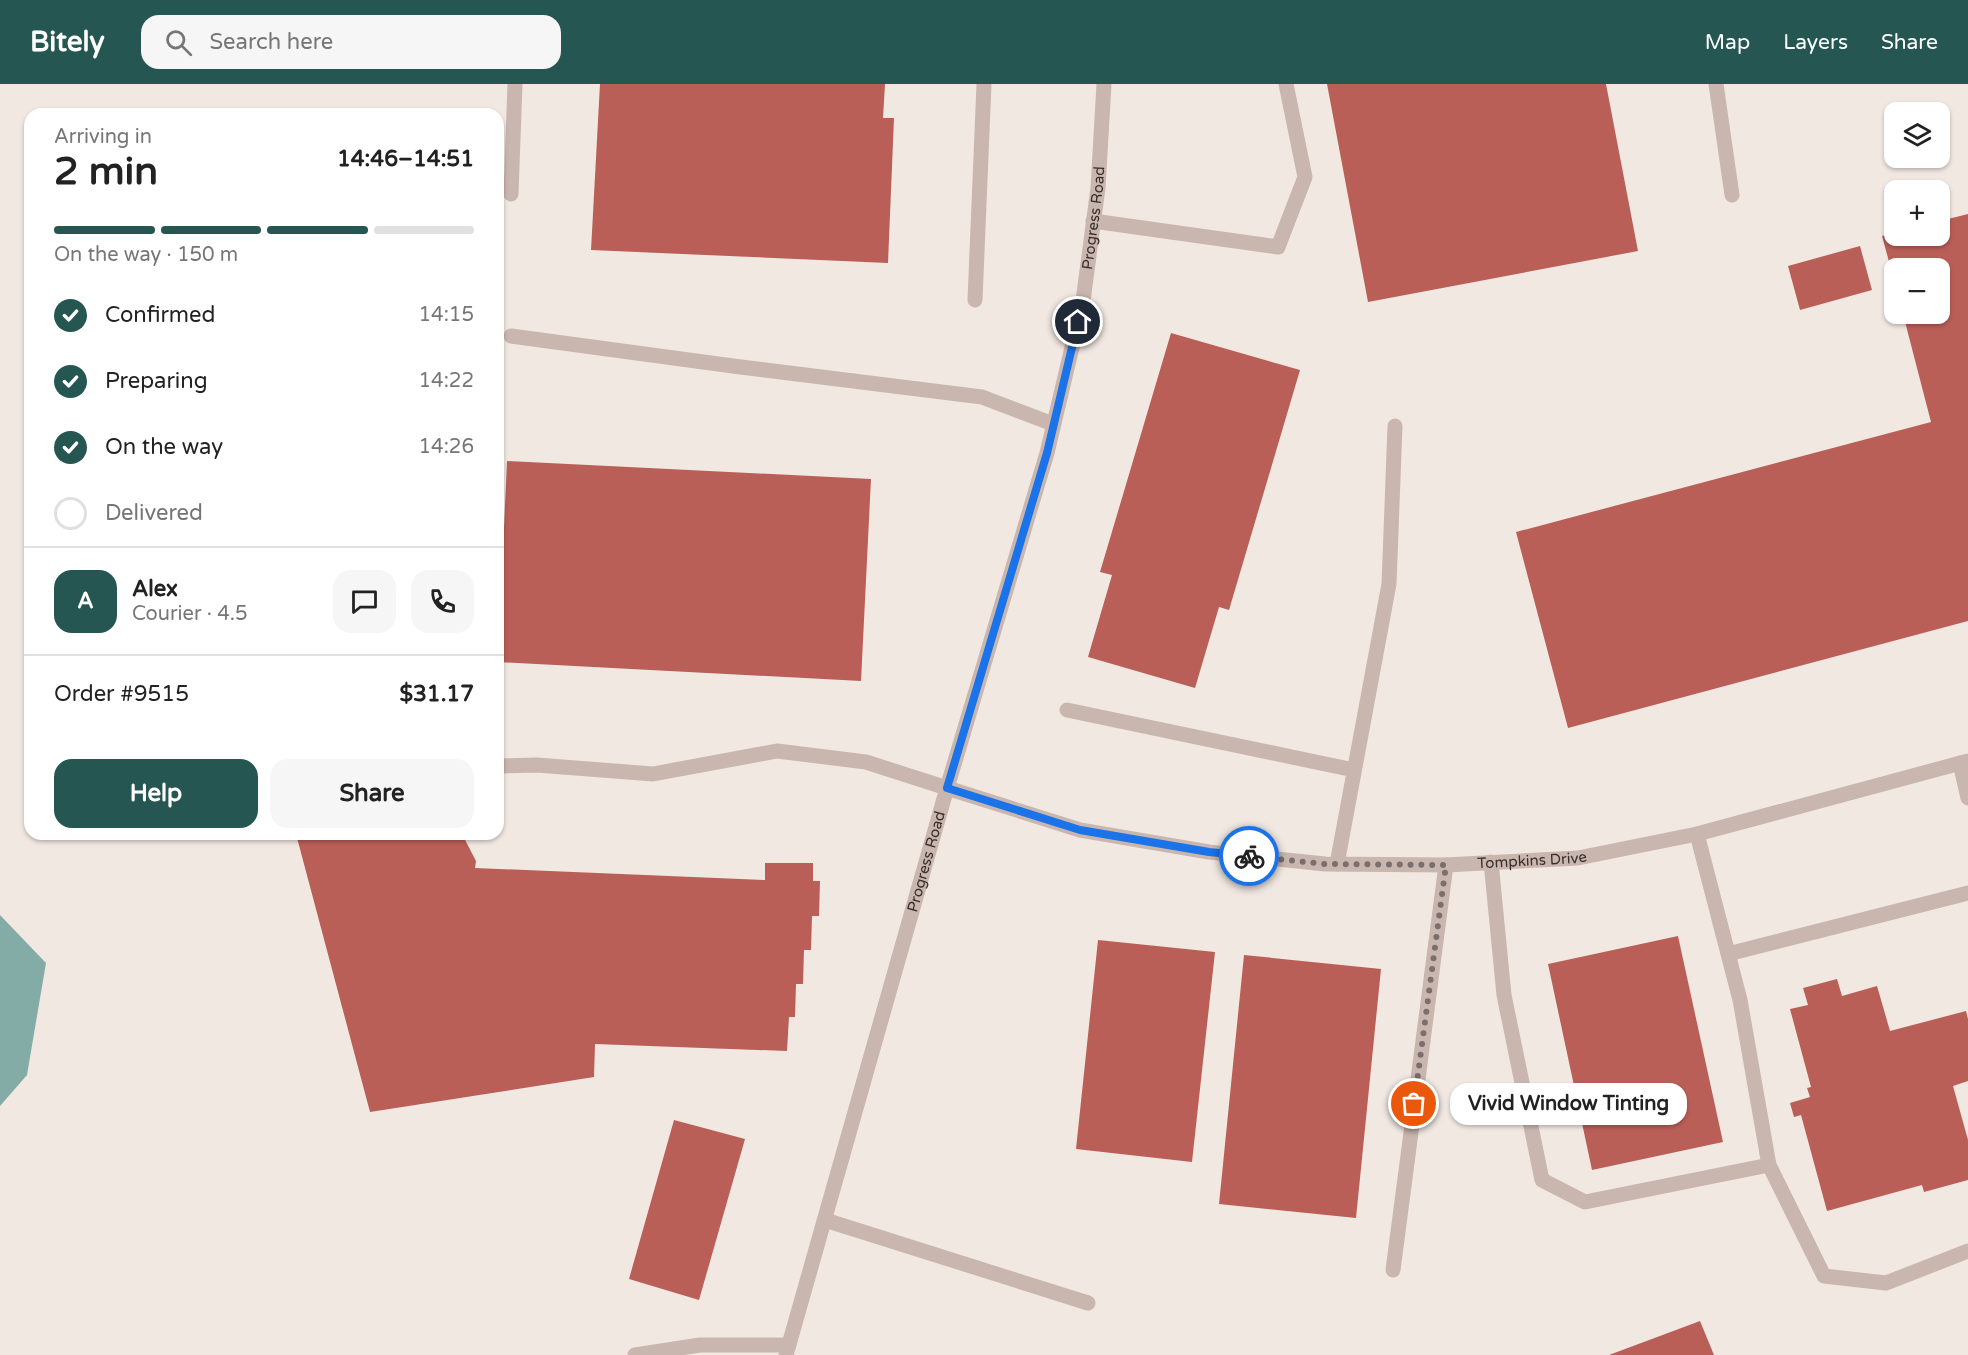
<!DOCTYPE html>
<meta charset="utf-8">
<style>
body{margin:0;font-family:"Varela Round",sans-serif;background:#f6f6f6;color:#222;height:100vh;display:flex;flex-direction:column;font-size:22px;white-space:nowrap}
*{box-sizing:border-box;margin:0}
p{font-size:20px;color:#767676}
.icon{flex:none;width:33px;height:33px;fill:none;stroke:currentColor;stroke-width:2;stroke-linecap:round;stroke-linejoin:round}
.map{position:relative;flex:1;overflow:hidden}
.panel{position:absolute;left:24px;top:24px;width:480px;height:732px;display:flex;flex-direction:column;background:#fff;border-radius:18px;box-shadow:0 2px 4px #0004}
.panel>*{flex:none}
.fabs{position:absolute;left:1884px;top:18px;display:grid;gap:12px}
.fabs a{display:grid;place-items:center;width:66px;height:66px;border-radius:12px;background:#fff;box-shadow:0 2px 4px #0004;font-size:30px}
.pin{position:absolute;display:grid;place-items:center;width:51px;height:51px;color:#fff;margin:-26px;border:3px solid #fff;border-radius:50%;box-shadow:0 2px 6px #0007}
.courier{position:absolute;display:grid;place-items:center;width:60px;height:60px;margin:-30px;border:4px solid #1a73e8;border-radius:50%;background:#fff;color:#222;box-shadow:0 2px 8px #0007}
.bubble{position:absolute;height:42px;border-radius:18px;background:#fff;box-shadow:0 2px 4px #0004;font-size:20px;font-weight:800;line-height:42px;text-align:center}
.overview em{font-style:normal;font-weight:800}
.overview div{display:flex;flex-direction:column-reverse}
.overview{display:flex;align-items:center;justify-content:space-between;height:102px;padding:0 30px}
h1{font-size:39px;font-weight:800;line-height:45px}
.bar{display:grid;grid-template-columns:repeat(4,1fr);gap:9px 6px;align-content:center;height:72px;padding:0 30px}
.bar i{height:8px;border-radius:4px;background:#e0e0e0}
.bar .active{background:#255651}
.bar p{grid-column:span 4}
.line{display:flex;align-items:center;gap:15px;padding:0 30px;border-top:2px solid #e0e0e0}
.line div{flex:1}
.round{display:grid;place-items:center;flex:none;width:63px;height:63px;border-radius:18px;background:#f6f6f6}
ol{padding:0 30px;list-style:none}
li{display:flex;align-items:center;gap:18px;height:66px}
li p{margin-inline-start:auto}
li .icon{padding:6px;border-radius:50%;background:#255651;color:#fff;stroke-width:4}
li:last-child{color:#767676}
li i{width:33px;height:33px;border:3px solid #e0e0e0;border-radius:50%}
.cta{display:flex;gap:12px;margin-top:auto;padding:12px 30px}
.cta a{flex:1;height:69px;border-radius:18px;background:#255651;color:#fff;font-size:24px;font-weight:800;line-height:69px;text-align:center}
.cta a+a{background:#f6f6f6;color:#222}
header{display:flex;align-items:center;gap:36px;box-sizing:border-box;height:84px;padding:0 30px;background:#255651;color:#fff}
header strong{font-size:28px}
nav{display:flex;gap:33px;margin-inline-start:auto;font-size:21px}
.search{width:420px;height:54px;background:#f6f6f6;display:flex;align-items:center;gap:15px;box-sizing:border-box;padding:0 21px;border-radius:18px;color:#767676;font-size:22px}
.map>svg:first-child{display:block}
.water{fill:#84aca7}
.building{fill:#ba5f58}
.lines{fill:none;stroke-linecap:round;stroke-linejoin:round}
.service{stroke:#c9b6af;stroke-width:15}
.minor{stroke:#c9b6af;stroke-width:15}
.done{stroke:#7a6f6c;stroke-width:6;stroke-dasharray:0 10.8}
.route{stroke:#1a73e8;stroke-width:8}
.labels{text-anchor:middle;dominant-baseline:central;stroke-width:5;stroke-linejoin:round;paint-order:stroke}
.street-label{font-size:15px;fill:#392e2c;stroke:#f9f2ef}
</style>
<header>
<strong>Bitely</strong>
<div class="search"><svg class="icon" aria-label="search" viewBox="0 0 24 24"><circle cx="10" cy="10" r="6"/><path d="M15 15l6 6"/></svg>Search here</div>
<nav><a>Map</a><a>Layers</a><a>Share</a></nav>
</header>
<div class="map">
<svg width="1968" height="1271" viewBox="0 0 1968 1271">
<rect width="100%" height="100%" fill="#f2e8e2"/>
<path class="water" d="M0,831L46,879L27,991L0,1022Z"/>
<path class="building" d="M600,0H885L883,34H894L888,179L591,166Z
M1327,0H1606L1638,167L1368,218Z
M1968,130V537L1568,644L1516,448L1931,338L1903,230H1940V184H1894V196L1882,152L1894,149V152H1940V137Z
M1860,162L1872,206L1800,226L1788,182Z
M1171,249L1300,286L1229,526L1219,523L1195,604L1088,573L1112,491L1100,488Z
M507,377L871,395L861,597L498,578Z
M296,750H462L476,777L475,784L765,796V779H813V797H820L819,832H812L811,866H804L803,900H796L795,933H789L787,967L595,960L594,993L370,1028Z
M1678,852L1723,1058L1592,1086L1548,880Z
M1098,856L1215,868L1192,1078L1076,1065Z
M1244,871L1381,885L1356,1134L1219,1120Z
M1837,895L1842,912L1877,902L1890,947L1966,927L1968,935V997L1953,1002L1968,1056V1096L1924,1108L1922,1101L1827,1127L1801,1031L1794,1033L1790,1019L1810,1013L1807,1004L1811,1003L1790,925L1808,921L1803,904Z
M674,1036L745,1055L699,1216L629,1195Z
M1700,1237L1714,1271H1609Z"/>
<g class="lines">
<path class="service" d="M1716,0L1732,111
M511,110L515,0
M1093,137L1278,163L1305,93L1286,0
M975,216L984,0
M511,252L733,282L982,313L1053,340
M1067,626L1354,686
M1960,679L1968,714
M498,682L537,681L653,690L777,667L866,678L947,704
M1491,778L1504,911L1542,1096L1585,1118L1769,1081L1740,916L1697,750
M1337,780L1389,500L1395,342
M1728,870L1968,809
M1769,1081L1824,1192L1886,1199L1968,1167
M825,1136L1088,1219
M1393,1186L1446,781
M635,1271L700,1261H789"/>
<g class="minor">
<path id="s1" d="M947,704L1080,746L1209,768L1325,780L1446,781L1578,774L1697,750L1968,677"/>
<path id="s2" d="M786,1271L947,704L1047,369L1083,217L1098,104L1104,0"/>
</g>
</g>
<g class="lines">
<path class="done" d="M1249,772L1325,780L1446,781L1414,1020"/>
<path class="route" d="M1078,238L1047,369L947,704L1080,746L1209,768L1249,772"/>
</g>
<g class="labels">
<g class="street-label">
<text stroke="none"><textPath href="#s2" startOffset="1179">Progress Road</textPath></text>
<text stroke="none"><textPath href="#s1" startOffset="594">Tompkins Drive</textPath></text>
<text stroke="none"><textPath href="#s2" startOffset="513">Progress Road</textPath></text>
</g>
</g>
</svg>
<div class="fabs">
<a><svg class="icon" aria-label="layers" viewBox="0 0 24 24"><path d="M12 4l9 5-9 5-9-5zM3 14l9 5 9-5"/></svg></a>
<a>+</a>
<a>−</a>
</div>
<div class="pin" style="left:1414px;top:1020px;background:#ea580c"><svg class="icon" aria-label="bag" viewBox="0 0 24 24"><path d="M5 8h14l-1 12H6zM9 8a3 3 0 0 1 6 0"/></svg></div>
<div class="pin" style="left:1078px;top:238px;background:#1f2937"><svg class="icon" aria-label="home" viewBox="0 0 24 24"><path d="M3 11l9-7 9 7M6 9v11h12V9"/></svg></div>
<div class="courier" style="left:1249px;top:772px"><svg class="icon" aria-label="bike" viewBox="0 0 24 24"><circle cx="6" cy="16" r="4"/><circle cx="18" cy="16" r="4"/><path d="M6 16l4-8h5l3 8M10 8l3 8H6M13 5h3"/></svg></div>
<div class="bubble" style="left:1450px;top:999px;width:237px">Vivid Window Tinting</div>
<section class="panel">
<div class="overview"><div><h1>2 min</h1><p>Arriving in</p></div><em>14:46–14:51</em></div>
<div class="bar"><i class="active"></i><i class="active"></i><i class="active"></i><i></i><p>On the way · 150 m</p></div>
<ol>
<li><svg class="icon" aria-label="check" viewBox="0 0 24 24"><path d="M5 12l5 5 9-10"/></svg>Confirmed<p>14:15</p></li>
<li><svg class="icon" aria-label="check" viewBox="0 0 24 24"><path d="M5 12l5 5 9-10"/></svg>Preparing<p>14:22</p></li>
<li><svg class="icon" aria-label="check" viewBox="0 0 24 24"><path d="M5 12l5 5 9-10"/></svg>On the way<p>14:26</p></li>
<li><i></i>Delivered</li>
</ol>
<div class="line" style="height:108px"><b class="round" style="background:#255651;color:#fff">A</b><div><b>Alex</b><p>Courier · 4.5</p></div><a class="round"><svg class="icon" aria-label="chat" viewBox="0 0 24 24"><path d="M4 5h16v11H9l-5 4z"/></svg></a><a class="round"><svg class="icon" aria-label="phone" viewBox="0 0 24 24"><path d="M5 4h4l2 5-3 2q2 4 5 5l2-3 5 2v4C11 20 4 13 5 4z"/></svg></a></div>
<div class="line" style="height:78px"><div>Order #9515</div><b>$31.17</b></div>
<div class="cta"><a>Help</a><a>Share</a></div>
</section>
</div>
